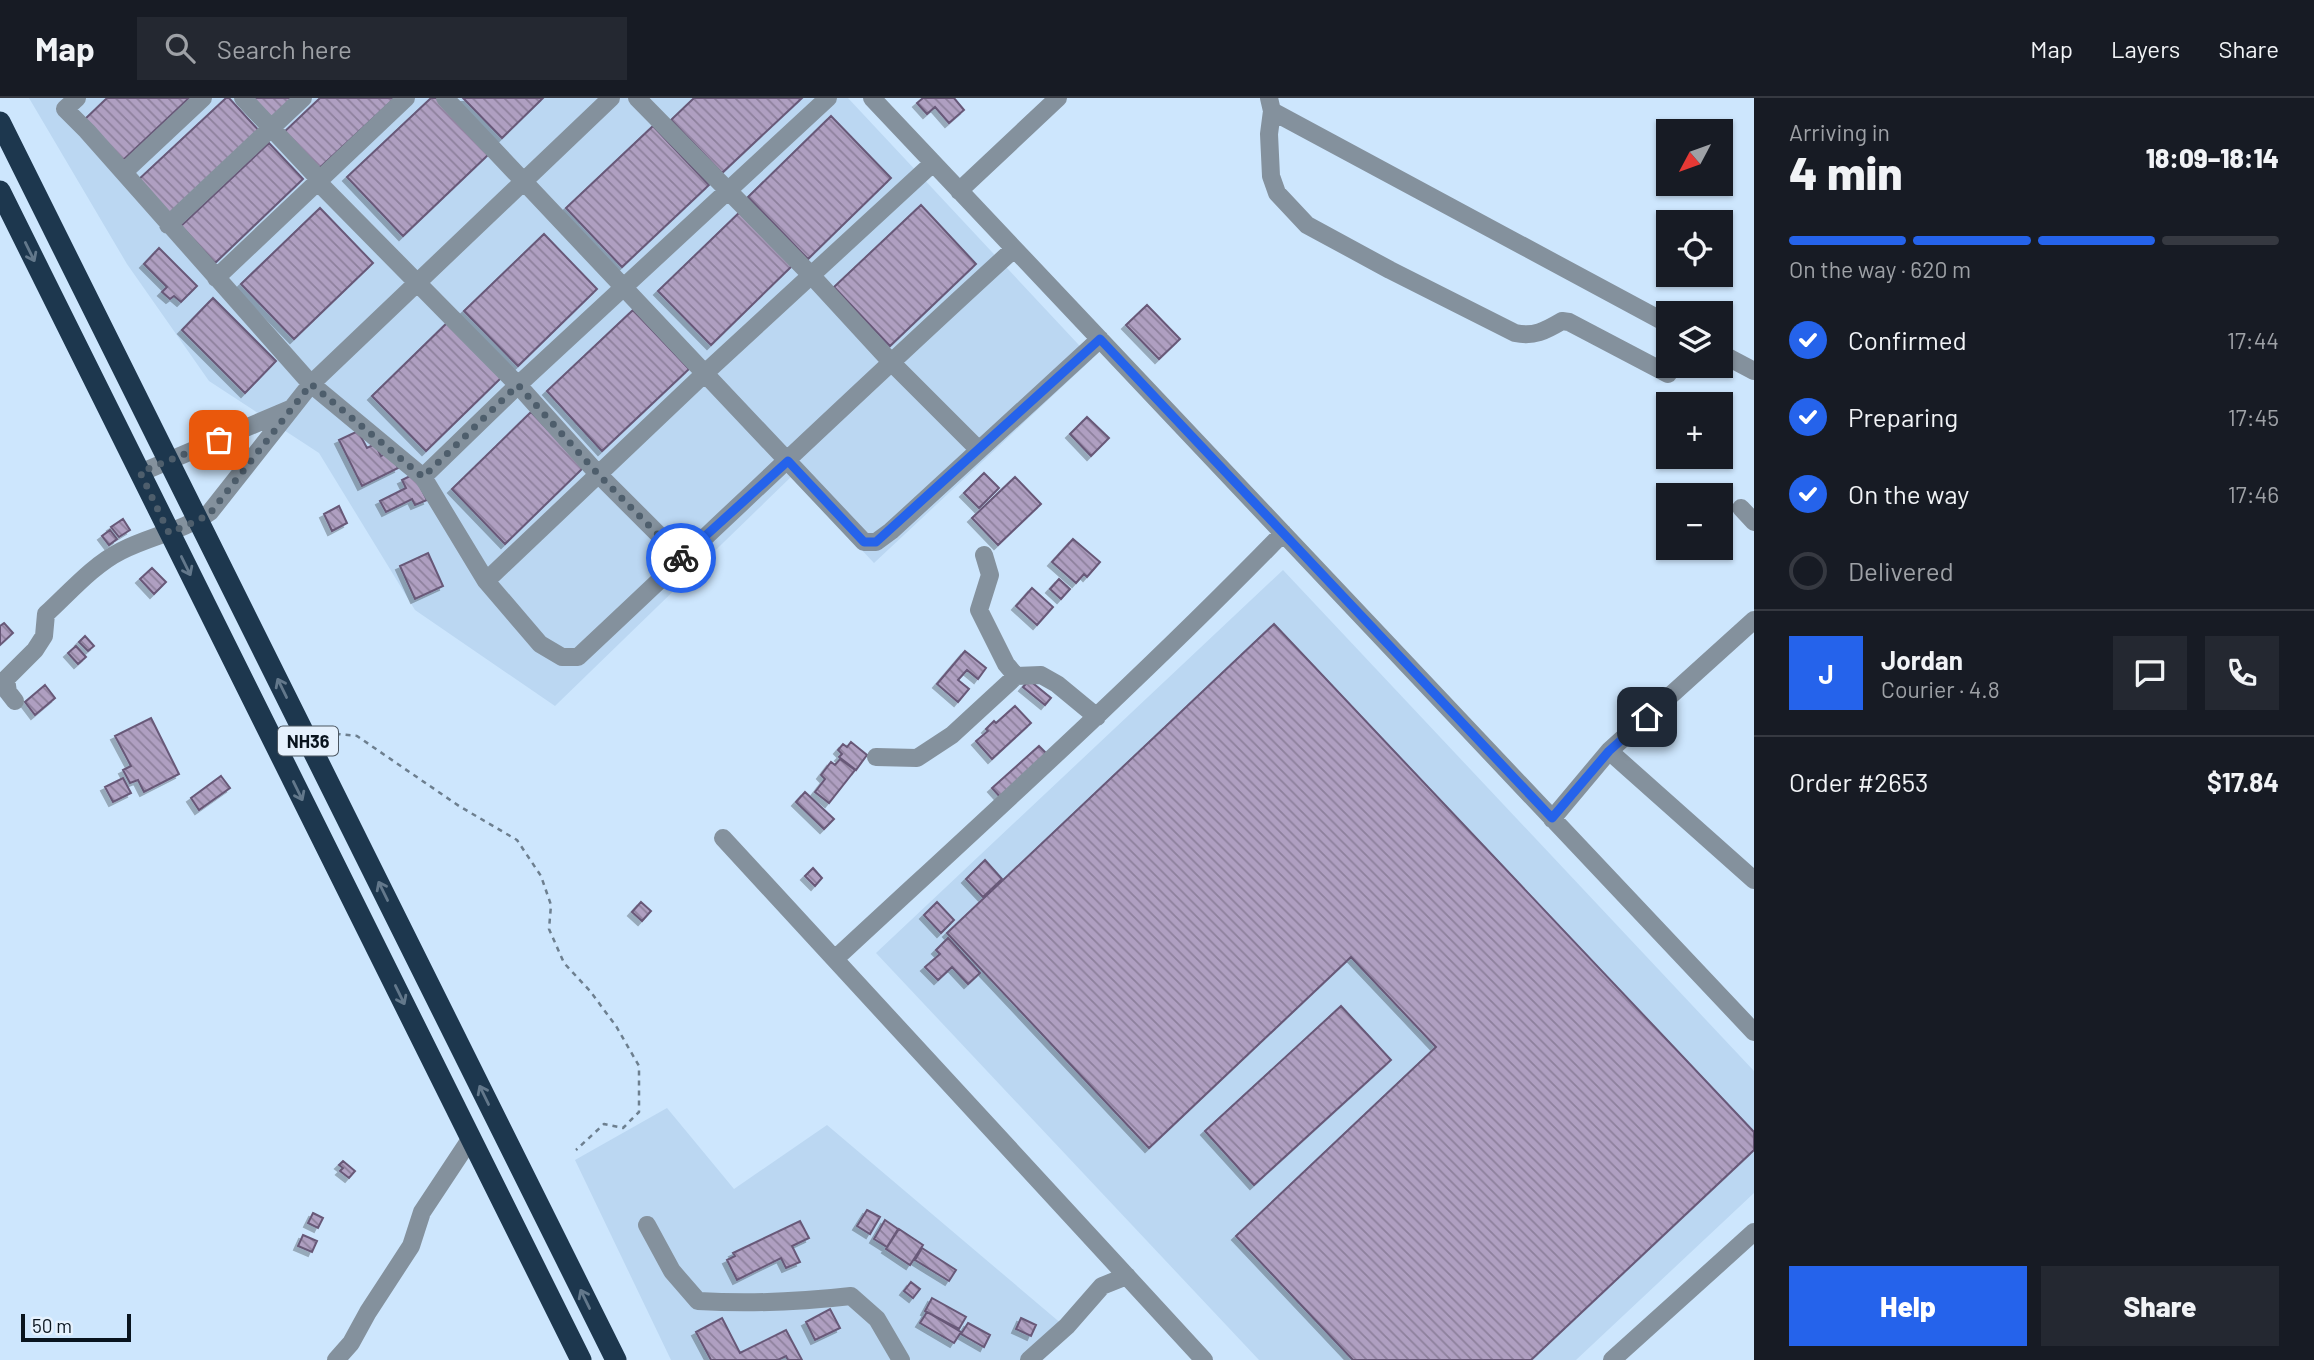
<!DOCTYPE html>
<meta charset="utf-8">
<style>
body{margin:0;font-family:Barlow,sans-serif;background:#242831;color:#f1f3f6;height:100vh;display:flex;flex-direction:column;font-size:26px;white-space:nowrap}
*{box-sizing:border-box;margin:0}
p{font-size:23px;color:#9ea1a6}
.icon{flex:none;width:38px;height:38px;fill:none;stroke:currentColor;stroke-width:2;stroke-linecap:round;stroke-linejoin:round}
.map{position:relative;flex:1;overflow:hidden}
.sheet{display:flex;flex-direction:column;background:#171b24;width:560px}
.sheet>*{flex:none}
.needle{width:46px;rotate:229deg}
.fabs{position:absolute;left:1656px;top:21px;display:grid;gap:14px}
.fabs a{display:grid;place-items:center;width:77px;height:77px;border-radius:0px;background:#171b24;box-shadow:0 2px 5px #0004;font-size:35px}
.scale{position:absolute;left:21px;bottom:18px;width:110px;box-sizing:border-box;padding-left:7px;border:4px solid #09141e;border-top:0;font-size:19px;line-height:24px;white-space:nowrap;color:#09141e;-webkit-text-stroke:5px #e5f1fd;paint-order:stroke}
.pin{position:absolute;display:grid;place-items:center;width:60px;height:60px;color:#fff;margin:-30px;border-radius:14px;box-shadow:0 4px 10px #0006}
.courier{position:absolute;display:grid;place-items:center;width:70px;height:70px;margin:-35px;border:5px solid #2563eb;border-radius:50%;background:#fff;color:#222;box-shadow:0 2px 9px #0007}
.summary em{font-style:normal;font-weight:800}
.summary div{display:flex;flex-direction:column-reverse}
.summary{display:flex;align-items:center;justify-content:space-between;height:119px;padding:0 35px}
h1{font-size:46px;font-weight:800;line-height:52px}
.bar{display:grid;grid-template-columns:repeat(4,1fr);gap:10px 7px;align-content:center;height:84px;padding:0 35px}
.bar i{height:9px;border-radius:5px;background:#363941}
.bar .on{background:#2563eb}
.bar p{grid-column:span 4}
.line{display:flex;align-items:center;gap:18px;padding:0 35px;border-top:2px solid #363941}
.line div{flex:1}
.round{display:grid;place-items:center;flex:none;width:74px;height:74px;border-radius:0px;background:#242831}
ol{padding:0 35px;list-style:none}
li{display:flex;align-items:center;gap:21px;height:77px}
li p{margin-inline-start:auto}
li .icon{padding:7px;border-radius:50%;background:#2563eb;color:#fff;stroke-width:4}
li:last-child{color:#9ea1a6}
li i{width:38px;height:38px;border:4px solid #363941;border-radius:50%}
.button{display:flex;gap:14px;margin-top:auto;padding:14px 35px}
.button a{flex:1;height:80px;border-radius:0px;background:#2563eb;color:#fff;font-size:28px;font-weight:800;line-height:80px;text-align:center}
.button a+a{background:#242831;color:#f1f3f6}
header{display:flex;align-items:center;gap:42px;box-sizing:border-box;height:98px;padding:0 35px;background:#171b24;border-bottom:2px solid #363941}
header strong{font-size:33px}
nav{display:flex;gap:38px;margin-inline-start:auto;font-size:24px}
.search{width:490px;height:63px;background:#242831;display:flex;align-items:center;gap:18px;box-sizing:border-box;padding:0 24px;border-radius:0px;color:#9ea1a6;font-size:26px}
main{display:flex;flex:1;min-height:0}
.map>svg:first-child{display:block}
.built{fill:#bbd7f2}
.building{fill:url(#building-back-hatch);stroke:#685978;stroke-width:2;filter:url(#shadow)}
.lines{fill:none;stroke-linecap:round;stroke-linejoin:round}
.path{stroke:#6d7f8f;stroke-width:2.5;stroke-dasharray:5 5;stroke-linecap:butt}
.minor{stroke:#84919d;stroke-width:18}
.highway{stroke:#1d374e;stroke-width:21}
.oneway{stroke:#63788b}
.done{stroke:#4e5e6c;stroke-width:7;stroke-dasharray:0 12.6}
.route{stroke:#2563eb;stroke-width:9}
.labels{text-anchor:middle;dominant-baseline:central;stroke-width:7;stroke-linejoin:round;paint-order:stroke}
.shield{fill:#e5f1fd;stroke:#4b5661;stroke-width:2}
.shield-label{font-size:18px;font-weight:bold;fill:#09141e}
</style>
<header>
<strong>Map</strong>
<div class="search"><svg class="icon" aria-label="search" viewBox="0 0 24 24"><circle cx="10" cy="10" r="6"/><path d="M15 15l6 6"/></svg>Search here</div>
<nav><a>Map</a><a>Layers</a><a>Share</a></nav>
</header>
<main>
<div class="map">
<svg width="1754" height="1262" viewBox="0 0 1754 1262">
<defs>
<pattern id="building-back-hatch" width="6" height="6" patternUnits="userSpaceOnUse" patternTransform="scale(1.75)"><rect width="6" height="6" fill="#af9fc1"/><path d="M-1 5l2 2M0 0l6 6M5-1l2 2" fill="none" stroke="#8d809c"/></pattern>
<filter id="shadow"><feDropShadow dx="-4" dy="4" stdDeviation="0" flood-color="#0004"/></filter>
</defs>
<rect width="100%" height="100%" fill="#cde6fd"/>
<path class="built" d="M29,0H848L1092,261L874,465L792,378L555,608L415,512L319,355L209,283L127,166Z
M1283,472L1754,973V1095L1576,1262H1259L876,855Z
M667,1010L734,1091L827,1027L1063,1227L1023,1262H671L575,1062Z"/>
<path class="building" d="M107,0H189L121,64L83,23Z
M226,0H229L261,35L171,119L137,83Z
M248,0H296L270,24Z
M320,0H395L315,74L281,37Z
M431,0H437L489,56L403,138L347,79Z
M463,0H543L502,40Z
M694,0H802L722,75L671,22Z
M923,0H954L964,12L949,25L935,9L927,16L917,5Z
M831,18L891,80L808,161L748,99Z
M653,28L709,87L622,169L566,110Z
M269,45L303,81L215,165L181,128Z
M921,107L976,166L890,248L834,189Z
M320,110L373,165L294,241L241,186Z
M743,111L795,165L711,247L658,193Z
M544,136L597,191L518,268L464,213Z
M159,150L197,188L181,204L174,198L170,201L162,194L167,189L144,166Z
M213,200L276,263L245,295L182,232Z
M1147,207L1180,241L1159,261L1126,227Z
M633,212L689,271L602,353L547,293Z
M451,221L505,276L426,353L372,298Z
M531,314L584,369L505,446L452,391Z
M1087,319L1109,340L1091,358L1070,336Z
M358,333L367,350L375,346L381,358L390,353L398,370L362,388L339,342Z
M984,375L999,390L979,410L964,395Z
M414,376L427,402L415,407L412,401L386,414L380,403L406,390L402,382Z
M1015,379L1041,406L998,447L972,420Z
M339,408L347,425L332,433L324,416Z
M123,421L130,432L119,439L111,429Z
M110,432L117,441L109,447L102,438Z
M1073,441L1100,464L1087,479L1084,476L1076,485L1052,464Z
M428,455L443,488L415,501L400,468Z
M152,470L166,484L154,496L140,481Z
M1059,481L1070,491L1061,501L1050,491Z
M1032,490L1053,509L1037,527L1016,508Z
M4,525L13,535L0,547V528Z
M1274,526L1754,1034V1052L1531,1262H1353L1236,1138L1436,949L1351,859L1149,1050L947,835Z
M85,538L94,548L88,553L79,544Z
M76,548L86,559L78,566L68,555Z
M965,553L986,570L978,581L967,572L958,582L969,591L958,604L937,586Z
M1029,582L1051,600L1045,607L1023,589Z
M45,587L55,600L35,617L25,604Z
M1015,608L1031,625L992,661L976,643L988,633L986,631L994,623L996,625Z
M151,620L179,676L144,694L138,682L130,685L123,672L131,668L115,638Z
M851,644L867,657L856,672L839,659L842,656L838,652L843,646L847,649Z
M1039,648L1049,658L1002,701L992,690Z
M840,661L855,672L829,705L815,694L825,681L821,677L831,664L835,667Z
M221,678L230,690L199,712L191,700Z
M123,680L131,695L113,704L105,689Z
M805,694L834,721L824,731L796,704Z
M985,762L1002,781L983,799L966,781Z
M813,770L822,780L815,788L805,778Z
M641,804L651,813L642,823L632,814Z
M937,804L954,822L941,835L924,817Z
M948,840L980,875L968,886L952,869L938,882L925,869L940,856L936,852Z
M1341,908L1391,962L1254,1087L1205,1033Z
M343,1063L355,1073L349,1080L340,1073L343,1070L339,1067Z
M867,1112L880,1119L870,1136L857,1128Z
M313,1115L323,1120L318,1130L308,1125Z
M885,1122L898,1131L887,1149L874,1141Z
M800,1123L809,1140L792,1148L800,1164L786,1170L781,1160L737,1182L727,1162L735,1158L733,1155Z
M899,1131L923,1147L910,1167L886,1151Z
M303,1137L317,1143L312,1154L298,1148Z
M922,1150L956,1172L949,1183L915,1162Z
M911,1184L920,1191L913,1200L904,1193Z
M932,1200L966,1219L959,1231L925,1213Z
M830,1211L840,1230L815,1242L806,1224Z
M927,1214L961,1234L954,1245L920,1225Z
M722,1220L740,1255L786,1232L802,1262H788L786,1258L778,1262H711L696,1234Z
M1021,1220L1036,1227L1031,1238L1016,1231Z
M968,1225L990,1237L984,1249L961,1236Z"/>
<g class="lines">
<path class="path" d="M328,643L337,636L357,638L459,708L517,742L541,778L551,807L549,831L564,865L590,893L616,928L639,968V1014L623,1030L604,1026L576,1052"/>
<path class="minor" d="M77,0L65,11L87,33L311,286L423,379L486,483L540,546L562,559H578C723,423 867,285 1014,151
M243,0L320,82
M445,0L864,444H876L891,433L1100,241
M637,0L811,177L891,264L979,352
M872,0L1754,934
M1269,0L1272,13L1269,36L1271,78L1277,95L1307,127L1390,172L1515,235C1534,239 1545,233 1562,223L1569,224L1668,276
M1272,13L1668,226
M124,74L203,0
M317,83L518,287L598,376L682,460
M959,93L1058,0
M168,127L303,0
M216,180L406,0
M1720,255L1754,273
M140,375L290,311
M423,379L518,287L828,0
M1741,410L1754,424
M984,457L990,477L979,512L1006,566L1016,578
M486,483L704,276L933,65
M15,603L8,594L6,581L35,552L44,538L46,516C69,495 93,467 121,453C150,438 183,433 210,414L311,286L611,0
M1609,653L1754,522
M876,659L917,660L952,637L1016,578L1041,577L1057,586L1097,619
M1552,721L1609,653L1754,782
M723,740L1204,1262
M835,861C986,721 1139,583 1283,435
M647,1127L672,1173L698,1203C750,1206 799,1204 851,1198L877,1221L901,1262
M336,1262L351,1245L368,1214L411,1148L422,1114L471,1040
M1029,1262L1067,1228L1102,1188L1127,1178
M1612,1262L1754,1134"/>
<path class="highway" d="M0,24L616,1262
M0,93L581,1262"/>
</g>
<defs><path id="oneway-shaft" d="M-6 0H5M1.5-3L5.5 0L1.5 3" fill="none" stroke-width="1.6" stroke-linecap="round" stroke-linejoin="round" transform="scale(1.75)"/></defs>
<g class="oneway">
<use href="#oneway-shaft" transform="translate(30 154) rotate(64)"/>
<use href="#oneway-shaft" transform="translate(186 468) rotate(64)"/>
<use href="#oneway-shaft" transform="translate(282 590) rotate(-116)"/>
<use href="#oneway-shaft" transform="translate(298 693) rotate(64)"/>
<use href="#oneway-shaft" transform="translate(383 793) rotate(-116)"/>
<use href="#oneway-shaft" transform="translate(400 897) rotate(64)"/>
<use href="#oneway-shaft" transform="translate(484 997) rotate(-116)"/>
<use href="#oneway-shaft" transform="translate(585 1201) rotate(-116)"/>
</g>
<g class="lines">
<path class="done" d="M219,342L140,374L169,435L199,422L211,414L311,286L423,379L518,287L598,376L681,460"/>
<path class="route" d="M681,460L788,363L864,444H876L1100,241L1552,720L1609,653L1647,619"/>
</g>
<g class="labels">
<rect class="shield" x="278" y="628.5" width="60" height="29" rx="5"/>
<g class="shield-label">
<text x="308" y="643">NH36</text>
</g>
</g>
</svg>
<div class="fabs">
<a><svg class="needle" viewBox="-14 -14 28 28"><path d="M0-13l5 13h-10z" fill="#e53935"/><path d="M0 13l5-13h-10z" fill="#9ea1a6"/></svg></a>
<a><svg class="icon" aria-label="locate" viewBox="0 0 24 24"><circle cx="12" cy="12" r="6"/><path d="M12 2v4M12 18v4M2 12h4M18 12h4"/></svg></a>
<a><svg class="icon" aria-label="layers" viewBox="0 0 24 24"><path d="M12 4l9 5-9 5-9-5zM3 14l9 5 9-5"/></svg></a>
<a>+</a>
<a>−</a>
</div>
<div class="scale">50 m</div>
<div class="pin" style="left:219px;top:342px;background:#ea580c"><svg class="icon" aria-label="bag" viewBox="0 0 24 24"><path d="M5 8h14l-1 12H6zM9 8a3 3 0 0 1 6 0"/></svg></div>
<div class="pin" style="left:1647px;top:619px;background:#1f2937"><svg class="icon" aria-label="home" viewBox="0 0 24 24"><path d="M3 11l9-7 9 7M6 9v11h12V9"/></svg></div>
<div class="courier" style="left:681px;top:460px"><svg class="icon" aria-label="bike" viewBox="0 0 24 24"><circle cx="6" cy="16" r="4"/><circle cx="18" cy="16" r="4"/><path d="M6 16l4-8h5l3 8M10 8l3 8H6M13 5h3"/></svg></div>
</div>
<section class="sheet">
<div class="summary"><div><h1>4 min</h1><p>Arriving in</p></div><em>18:09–18:14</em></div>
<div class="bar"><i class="on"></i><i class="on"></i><i class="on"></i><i></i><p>On the way · 620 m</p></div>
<ol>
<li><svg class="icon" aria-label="check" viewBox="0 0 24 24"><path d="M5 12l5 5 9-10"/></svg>Confirmed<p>17:44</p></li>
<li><svg class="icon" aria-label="check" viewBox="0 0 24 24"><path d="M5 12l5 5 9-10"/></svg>Preparing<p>17:45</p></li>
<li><svg class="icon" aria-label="check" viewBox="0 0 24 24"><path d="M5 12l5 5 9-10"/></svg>On the way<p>17:46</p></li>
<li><i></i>Delivered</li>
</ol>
<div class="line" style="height:126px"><b class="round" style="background:#2563eb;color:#fff">J</b><div><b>Jordan</b><p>Courier · 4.8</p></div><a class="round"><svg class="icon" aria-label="chat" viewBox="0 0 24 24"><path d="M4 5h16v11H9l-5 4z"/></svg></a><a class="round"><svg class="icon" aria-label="phone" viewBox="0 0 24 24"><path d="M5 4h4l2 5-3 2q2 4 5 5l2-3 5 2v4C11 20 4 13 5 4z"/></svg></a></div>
<div class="line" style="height:91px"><div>Order #2653</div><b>$17.84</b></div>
<div class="button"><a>Help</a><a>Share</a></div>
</section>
</main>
